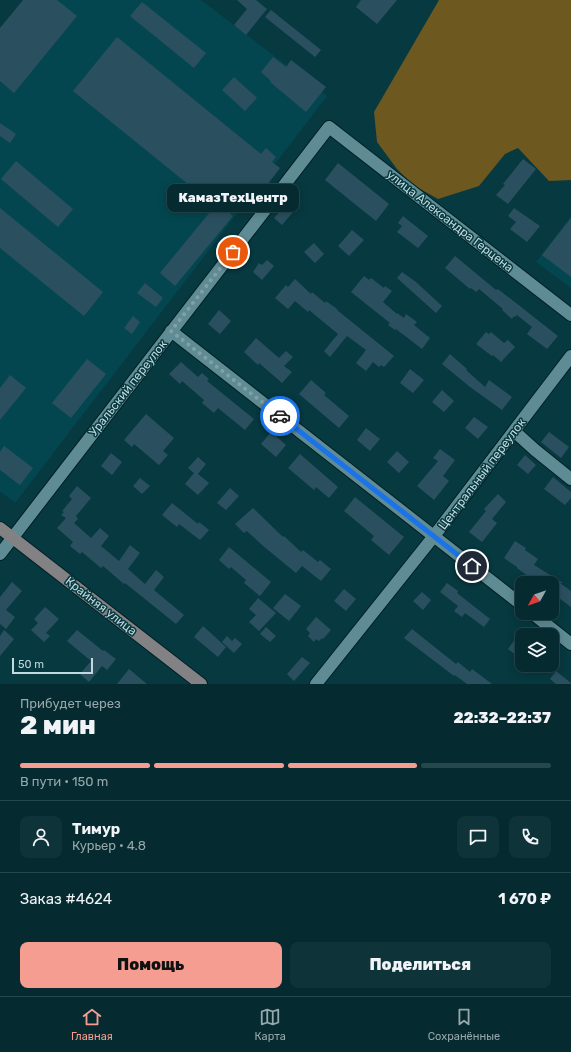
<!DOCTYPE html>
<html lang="ru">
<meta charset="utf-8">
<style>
body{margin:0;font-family:Rubik,sans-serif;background:#0e3338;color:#f1f3f6;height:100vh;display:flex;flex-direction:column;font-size:15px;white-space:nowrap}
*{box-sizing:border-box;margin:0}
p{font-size:13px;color:#97a7ab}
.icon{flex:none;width:22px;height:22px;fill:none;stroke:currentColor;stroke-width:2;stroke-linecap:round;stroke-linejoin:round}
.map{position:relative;height:684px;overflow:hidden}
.sheet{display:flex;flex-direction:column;background:#052b30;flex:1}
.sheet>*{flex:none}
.needle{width:26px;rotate:230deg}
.fabs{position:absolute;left:515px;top:576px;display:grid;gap:8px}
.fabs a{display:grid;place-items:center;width:44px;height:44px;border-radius:8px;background:#052b30;box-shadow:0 2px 10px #0003,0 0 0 1px #26474c;font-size:20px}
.scale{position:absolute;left:12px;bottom:10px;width:81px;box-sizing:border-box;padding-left:4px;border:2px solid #c2d9dd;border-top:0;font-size:11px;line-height:14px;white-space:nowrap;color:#c2d9dd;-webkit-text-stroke:3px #073940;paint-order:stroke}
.pin{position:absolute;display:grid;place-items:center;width:34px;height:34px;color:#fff;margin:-17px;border:2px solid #fff;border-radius:50%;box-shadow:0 1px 4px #0007}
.courier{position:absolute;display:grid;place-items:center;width:40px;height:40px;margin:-20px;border:3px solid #1a73e8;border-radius:50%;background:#fff;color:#222;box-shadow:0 1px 5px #0007}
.bubble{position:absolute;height:28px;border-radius:8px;background:#052b30;box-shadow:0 2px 10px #0003,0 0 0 1px #26474c;font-size:13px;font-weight:800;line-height:28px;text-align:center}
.summary em{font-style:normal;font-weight:800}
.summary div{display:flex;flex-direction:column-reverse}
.summary{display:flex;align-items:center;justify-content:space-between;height:68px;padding:0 20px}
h1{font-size:26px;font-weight:800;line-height:30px}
.bar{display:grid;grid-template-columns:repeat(4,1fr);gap:6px 4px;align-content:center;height:48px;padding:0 20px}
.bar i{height:5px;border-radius:3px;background:#26474c}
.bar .on{background:#f59d90}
.bar p{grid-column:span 4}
.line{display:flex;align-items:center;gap:10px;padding:0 20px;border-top:1px solid #26474c}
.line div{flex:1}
.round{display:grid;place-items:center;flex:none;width:42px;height:42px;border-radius:8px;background:#0e3338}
.cta{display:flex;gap:8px;margin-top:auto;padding:8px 20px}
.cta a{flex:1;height:46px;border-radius:8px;background:#f59d90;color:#111;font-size:16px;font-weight:800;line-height:46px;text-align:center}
.cta a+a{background:#0e3338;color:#f1f3f6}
.tabs{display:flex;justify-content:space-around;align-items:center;height:56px;border-top:1px solid #26474c;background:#052b30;font-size:11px;color:#97a7ab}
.tabs a{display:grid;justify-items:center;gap:2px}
.tabs .on{color:#f59d90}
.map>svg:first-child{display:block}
.built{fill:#04464f}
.forest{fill:#6d581f}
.building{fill:#2a5060}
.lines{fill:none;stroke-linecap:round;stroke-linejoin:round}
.street-casing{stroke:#001f24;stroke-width:14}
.secondary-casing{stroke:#001f24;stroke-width:14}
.street{stroke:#5f8c94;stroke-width:12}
.secondary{stroke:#828284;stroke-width:12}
.done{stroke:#81a1a6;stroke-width:4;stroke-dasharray:0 7.2}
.route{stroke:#1a73e8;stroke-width:5}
.labels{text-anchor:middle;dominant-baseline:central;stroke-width:3;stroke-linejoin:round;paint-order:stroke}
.street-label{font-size:12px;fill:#c2d9dd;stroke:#073940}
</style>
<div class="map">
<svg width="571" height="684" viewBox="0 0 571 684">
<rect width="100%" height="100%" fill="#073940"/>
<path class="built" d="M26,0H201L327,96L15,503L0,491V35Z
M571,216V288L536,262Z"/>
<path class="forest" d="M439,0H571V180L549,181L518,148L505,154L479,186L438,199L413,185L397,169L377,142L374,112Z"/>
<path class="building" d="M23,0H57L77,16L14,93L0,81V28Z
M237,0H256L267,9L246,35L234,25L247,9Z
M361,0H397L377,24L356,7Z
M142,2L206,53L194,68L130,16Z
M271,10L321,50L315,57L265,17Z
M117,37L261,154L266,148L276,157L272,162L280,168L258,197L249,190L230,214L233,216L175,286L160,273L215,206L73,91Z
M273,57L286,67L291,60L326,87L306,112L270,82L271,81L261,72Z
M234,77L257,98L245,111L222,90Z
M0,123L16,134L10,143L0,136Z
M523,159L536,169L508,204L496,195L505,185L503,184Z
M16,161L73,209L58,227L1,179Z
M338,163L389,204L376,221L325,180Z
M288,206L294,211L282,225L274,218L284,207L285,208Z
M0,208L103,292L84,316L0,248Z
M514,208L540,226L527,242L510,229L516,222L508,216Z
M403,216L428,236L418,248L397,232L402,226L398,223Z
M571,218V277L542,255Z
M352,230L364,240L349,256L338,246Z
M314,243L324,254L315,263L304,252Z
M455,256L496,290L498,289L558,336L547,349L527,334L532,327L517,315L515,317L514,316L512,319L502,310L503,309L479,289L476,292L471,288L470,289L445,268Z
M267,260L274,266L262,280L253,272L259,263L262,265Z
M402,272L416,282L442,306L436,313L397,278Z
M364,276L369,280L371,278L384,288L385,286L392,291L383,302L397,314V313L404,318L406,314L417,322L414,325L430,338L422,349L396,329L395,330L388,325L390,323L351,292Z
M295,279L311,294L312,292L325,303L326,301L337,309V310L394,356L384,367L381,365L379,367L373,362L366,371L356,363L366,350L347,336L330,357L324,351L338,334L309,310L308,312L295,301L288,309L275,298L286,285L288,287Z
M145,283L163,298L156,307L137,293Z
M219,310L231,321L220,334L208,324Z
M133,316L140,322L132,334L124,328Z
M486,332L489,334L491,332L504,343L508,340L515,347L501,362L493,355L492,356L476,344Z
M256,338L279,358L286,351L293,357L284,366L292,372L282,383L259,363L258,365L244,352Z
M450,354L467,369L466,370L485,387L489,380L512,397L502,410L470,387L442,364Z
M87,359L106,374L71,418L52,403Z
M181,362L198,377L202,373L209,379L207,381L254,419L245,430L218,408L214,413L202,403L204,400L182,381L180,384L169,374Z
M410,369L424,380L413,393L400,383Z
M10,375L26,388L0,420V388Z
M311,380L326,393L324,395L349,416L339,428L299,394Z
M442,390L454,401L444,412L432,402Z
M146,414L174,438L163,451L168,455L159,465L134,444L132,447L124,440Z
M474,417L488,427L478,439L465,428Z
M366,428L380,439L370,451L357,440Z
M271,432L286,445L276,457L261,444Z
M549,432L569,447L561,458L541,442Z
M4,446L33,468L20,485L0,470V452Z
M440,449L455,460L443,476L449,481L434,500L417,486L438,461L433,458Z
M397,451L409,462L399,473L387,462Z
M111,453L122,462L112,475L101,466Z
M300,454L338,487L329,498L316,487L314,490L288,468Z
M525,455L536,465L528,474L517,465Z
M198,457L206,464L198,474L209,483L198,495L185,484L194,473L188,468Z
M553,477L571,492V498L565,505L544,489Z
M140,478L150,486L142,494L133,486Z
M77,486L91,498L76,516L78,519L74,523L91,538L100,528L109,536L101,546L119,561L130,545L140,553L128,569L145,584L156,570L164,577L154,590L184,615L176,624L125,583L124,584L103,566L101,568L82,552L80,554L70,546L73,542L57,528L66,518L61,515L64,512L62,511L72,499L69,496Z
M230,488L239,496L226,510L217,503Z
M498,494L506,502L492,519L497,523L482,542L469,532L486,511L484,509Z
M355,497L404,537L389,555L371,540L374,536L344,511Z
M172,503L198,524L199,522L209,530L200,540L179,524L177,527L162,515Z
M253,508L283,537L284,536L301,552L303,550L318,562L320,560L331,569L321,581L302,566L296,573L262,545L247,531L244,533L235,524Z
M515,541L526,548L525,550L538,559L534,565L563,583H560L571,591V607L552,593V583H537L517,568V567L504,558Z
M229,547L271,582L260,596L244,583L246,580L231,567L229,569L219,560Z
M12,582L22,591L6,610L15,617L6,629L0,624V597Z
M447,583L458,591L457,593L490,619L484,627L465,613L462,617L454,611L458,606L440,592Z
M344,589L356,599L346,611L334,601Z
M422,592L431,600L423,610L413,601Z
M285,594L301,606L289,621L273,608Z
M258,598L276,613L259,631L249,622L256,615L249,609Z
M45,607L59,619L46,633L50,636L44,642L31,630L38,623L34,619Z
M316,617L331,630L323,639L322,638L319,641L316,639L314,642L308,636L310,633L306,629Z
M203,626L226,647L218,657L194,637Z
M266,627L276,636L270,642L260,634Z
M412,629L456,664L458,662L470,672L472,669L492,684H467L455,675L454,676L404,638Z
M4,630L14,639L0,656V636Z
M77,630L103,651L104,650L116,659L107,670L102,666L89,682L80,674L91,661L67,641Z
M227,636L232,641L235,638L242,644L234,653L222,642Z
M516,638L522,642V660L508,649Z
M302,657L310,663L294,681L287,674Z
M129,669L147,684H117Z
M556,671L571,683V684H556L550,679Z"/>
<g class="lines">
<g class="street-casing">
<path id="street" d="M171,331L522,605
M514,431L535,450L571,479
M0,554L329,127L571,315
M532,613L571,644
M316,684L434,536L571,356"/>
</g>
<g class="secondary-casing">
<path id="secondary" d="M0,528L201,684"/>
</g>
<use href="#street" class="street"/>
<use href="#secondary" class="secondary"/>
</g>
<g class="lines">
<path class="done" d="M233,252L171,331L280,416"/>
<path class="route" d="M280,416L472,566"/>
</g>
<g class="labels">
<g class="street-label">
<text transform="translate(450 221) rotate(38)">улица Александра Герцена</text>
<text transform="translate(128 388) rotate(-52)">Уральский переулок</text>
<text transform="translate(482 474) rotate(-53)">Центральный переулок</text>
<text transform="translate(101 606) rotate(38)">Крайняя улица</text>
</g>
</g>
</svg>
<div class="fabs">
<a><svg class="needle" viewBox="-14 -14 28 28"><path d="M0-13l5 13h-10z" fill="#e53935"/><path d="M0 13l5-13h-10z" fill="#97a7ab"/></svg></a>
<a><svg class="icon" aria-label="layers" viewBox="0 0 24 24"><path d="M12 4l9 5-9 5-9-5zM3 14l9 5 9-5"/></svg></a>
</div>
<div class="scale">50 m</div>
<div class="pin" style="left:233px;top:252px;background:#ea580c"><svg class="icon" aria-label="bag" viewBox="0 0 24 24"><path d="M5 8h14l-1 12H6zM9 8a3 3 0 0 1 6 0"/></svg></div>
<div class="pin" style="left:472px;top:566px;background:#1f2937"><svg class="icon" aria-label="home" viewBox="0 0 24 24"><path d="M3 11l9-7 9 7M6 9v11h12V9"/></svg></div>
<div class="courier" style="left:280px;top:416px"><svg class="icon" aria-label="car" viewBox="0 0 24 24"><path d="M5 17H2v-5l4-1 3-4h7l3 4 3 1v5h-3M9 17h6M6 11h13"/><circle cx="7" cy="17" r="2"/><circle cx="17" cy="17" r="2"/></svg></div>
<div class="bubble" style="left:167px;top:184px;width:132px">КамазТехЦентр</div>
</div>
<section class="sheet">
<div class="summary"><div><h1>2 мин</h1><p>Прибудет через</p></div><em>22:32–22:37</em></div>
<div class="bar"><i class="on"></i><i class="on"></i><i class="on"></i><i></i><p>В пути · 150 m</p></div>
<div class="line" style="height:72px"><a class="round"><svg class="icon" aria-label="person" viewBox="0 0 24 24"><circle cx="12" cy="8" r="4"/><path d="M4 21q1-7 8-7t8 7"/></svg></a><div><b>Тимур</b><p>Курьер · 4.8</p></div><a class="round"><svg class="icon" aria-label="chat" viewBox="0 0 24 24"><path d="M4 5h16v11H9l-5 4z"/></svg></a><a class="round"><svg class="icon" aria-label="phone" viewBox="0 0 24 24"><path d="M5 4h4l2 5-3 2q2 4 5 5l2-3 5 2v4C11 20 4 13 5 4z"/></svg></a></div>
<div class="line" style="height:52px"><div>Заказ #4624</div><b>1 670 ₽</b></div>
<div class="cta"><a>Помощь</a><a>Поделиться</a></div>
</section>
<nav class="tabs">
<a class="on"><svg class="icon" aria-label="home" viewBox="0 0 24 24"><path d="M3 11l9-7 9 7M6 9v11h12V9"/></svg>Главная</a>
<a><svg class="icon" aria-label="map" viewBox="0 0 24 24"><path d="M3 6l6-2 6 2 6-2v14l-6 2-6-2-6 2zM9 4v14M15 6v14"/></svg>Карта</a>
<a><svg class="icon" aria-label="saved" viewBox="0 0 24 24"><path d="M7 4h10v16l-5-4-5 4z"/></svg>Сохранённые</a>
</nav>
